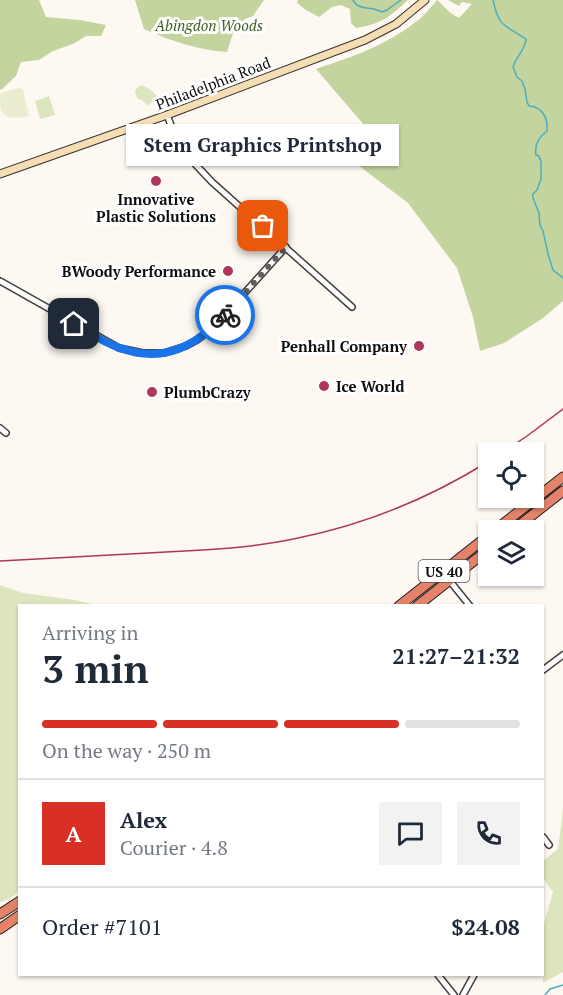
<!DOCTYPE html>
<meta charset="utf-8">
<style>
body{margin:0;font-family:"PT Serif",serif;background:#f2f2f3;color:#1f2937;height:100vh;display:flex;flex-direction:column;font-size:22px;white-space:nowrap}
*{box-sizing:border-box;margin:0}
p{font-size:20px;color:#747a83}
.icon{flex:none;width:33px;height:33px;fill:none;stroke:currentColor;stroke-width:2;stroke-linecap:round;stroke-linejoin:round}
.map{position:relative;flex:1;overflow:hidden}
.drawer{position:absolute;left:18px;top:604px;width:526px;height:372px;display:flex;flex-direction:column;background:#fff;border-radius:0px;box-shadow:0 2px 4px #0004}
.drawer>*{flex:none}
.fabs{position:absolute;left:478px;top:442px;display:grid;gap:12px}
.fabs a{display:grid;place-items:center;width:66px;height:66px;border-radius:0px;background:#fff;box-shadow:0 2px 4px #0004;font-size:30px}
.pin{position:absolute;display:grid;place-items:center;width:51px;height:51px;color:#fff;margin:-26px;border-radius:12px;box-shadow:0 3px 9px #0006}
.courier{position:absolute;display:grid;place-items:center;width:60px;height:60px;margin:-30px;border:4px solid #1a73e8;border-radius:50%;background:#fff;color:#222;box-shadow:0 2px 8px #0007}
.bubble{position:absolute;height:42px;border-radius:0px;background:#fff;box-shadow:0 2px 4px #0004;font-size:20px;font-weight:600;line-height:42px;text-align:center}
.head em{font-style:normal;font-weight:600}
.head div{display:flex;flex-direction:column-reverse}
.head{display:flex;align-items:center;justify-content:space-between;height:102px;padding:0 24px}
h1{font-size:39px;font-weight:600;line-height:45px}
.bar{display:grid;grid-template-columns:repeat(4,1fr);gap:9px 6px;align-content:center;height:72px;padding:0 24px}
.bar i{height:8px;border-radius:4px;background:#e0e1e3}
.bar .active{background:#d93025}
.bar p{grid-column:span 4}
.line{display:flex;align-items:center;gap:15px;padding:0 24px;border-top:2px solid #e0e1e3}
.line div{flex:1}
.round{display:grid;place-items:center;flex:none;width:63px;height:63px;border-radius:0px;background:#f2f2f3}
.map>svg:first-child{display:block}
.green{fill:#dce5be}
.forest{fill:#c4d49f}
.pitch{fill:#eaedcf}
.lines{fill:none;stroke-linecap:round;stroke-linejoin:round}
.stream{stroke:#4badbe;stroke-width:1.5}
.street-casing{stroke:#414141;stroke-width:8}
.secondary-casing{stroke:#303030;stroke-width:9}
.highway-casing{stroke:#1f1f1f;stroke-width:11}
.street{stroke:#fff;stroke-width:5}
.secondary{stroke:#f6deb4;stroke-width:7}
.highway{stroke:#e48369;stroke-width:9}
.rail{stroke:#af3659;stroke-width:1.5}
.done{stroke:#62605d;stroke-width:6;stroke-dasharray:0 10.8}
.route{stroke:#1a73e8;stroke-width:8}
.poi-dot{fill:#af3659;stroke:#fff;stroke-width:2}
.labels{text-anchor:middle;dominant-baseline:central;stroke-width:6;stroke-linejoin:round;paint-order:stroke}
.shield{fill:#fff;stroke:#565656;stroke-width:1.5}
.shield-label{font-size:14px;font-weight:bold;fill:#0e0e0e}
.park-label{font-size:15px;font-style:italic;fill:#405f26;stroke:#fff}
.street-label{font-size:15px;fill:#0e0e0e;stroke:#fff}
.poi-label{font-size:15px;font-weight:bold;fill:#0e0e0e;stroke:#fff;text-anchor:end}
</style>
<div class="map">
<svg width="563" height="995" viewBox="0 0 563 995">
<rect width="100%" height="100%" fill="#fdf8f1"/>
<path class="green" d="M142,85L152,91L157,96L148,106L142,100L138,99C134,92 134,89 142,85Z
M49,96L55,115L40,119L35,101Z
M0,585L23,593L75,600L100,606H20L19,891L11,898L0,902Z
M563,809V972L543,983V927L553,892L543,878V861L558,849Z"/>
<path class="forest" d="M0,0H39L46,17L80,20L106,25L101,36H86L73,44L53,51L39,60L21,62L16,76L1,90L0,89Z
M135,0H264L253,16L245,19L233,33L227,52C198,50 171,41 144,29Z
M298,0H408C390,17 381,24 356,28L351,23L350,9L341,5L332,7L319,17L306,10L297,3Z
M437,0C444,6 450,14 459,18L472,4L462,2L459,6L448,0H563V301L543,318L504,343L480,351L473,317L457,268L408,203L333,146L365,126L316,69C354,56 385,46 417,21C425,15 431,7 437,0Z"/>
<path class="pitch" d="M19,88L23,90L29,116C20,118 5,121 1,110C0,105 0,98 0,93Z"/>
<g class="lines">
<path class="stream" d="M353,0C360,12 371,5 382,12L387,10L401,0
M493,0C499,28 504,24 526,39C525,51 516,56 513,67L517,77L522,81L525,89L527,102L529,106C543,107 548,118 547,131C539,137 534,144 536,155L539,156L541,162V179L537,190L533,194V198L539,213L540,225L543,231L548,254L553,270L563,278
M545,995L550,989L563,985"/>
<g class="street-casing">
<path id="street" d="M167,115L176,138L181,146L195,164L212,182L352,307
M0,281L119,348L143,353H164L186,346L197,340L213,328L286,247
M0,428L6,433
M449,580L470,606
M543,670L563,655
M543,837L549,845
M438,975L454,995
M463,995L474,975"/>
</g>
<g class="secondary-casing">
<path id="secondary" d="M0,174L167,115L365,40L396,24L425,0"/>
</g>
<g class="highway-casing">
<path id="highway" d="M494,531L563,477
M512,531L563,491
M399,606L489,535
M417,606L489,549
M0,914L20,901
M0,929L20,915"/>
</g>
<use href="#street" class="street"/>
<use href="#secondary" class="secondary"/>
<use href="#highway" class="highway"/>
<path class="rail" d="M502,453L527,436L563,409
M0,561L203,550C235,548 267,545 298,538C367,524 430,498 489,461"/>
</g>
<g class="lines">
<path class="done" d="M225,315L286,247L263,226"/>
<path class="route" d="M74,324C89,332 104,343 120,348C163,364 196,346 225,315"/>
</g>
<g class="poi-dot">
<circle cx="156" cy="181" r="6"/>
<circle cx="228" cy="271" r="6"/>
<circle cx="419" cy="346" r="6"/>
<circle cx="324" cy="386" r="6"/>
<circle cx="152" cy="392" r="6"/>
</g>
<g class="labels">
<rect class="shield" x="418.5" y="560" width="51" height="22" rx="4.5"/>
<g class="shield-label">
<text x="444" y="571">US 40</text>
</g>
<g class="park-label">
<text x="209" y="25">Abingdon Woods</text>
</g>
<g class="street-label">
<text transform="translate(213 83) rotate(-21)">Philadelphia Road</text>
</g>
<g class="poi-label">
<text x="156" y="199" text-anchor="middle">Innovative<tspan x="156" dy="17">Plastic Solutions</tspan></text>
<text x="216" y="271">BWoody Performance</text>
<text x="407" y="346">Penhall Company</text>
<text x="336" y="386" text-anchor="start">Ice World</text>
<text x="164" y="392" text-anchor="start">PlumbCrazy</text>
</g>
</g>
</svg>
<div class="fabs">
<a><svg class="icon" aria-label="locate" viewBox="0 0 24 24"><circle cx="12" cy="12" r="6"/><path d="M12 2v4M12 18v4M2 12h4M18 12h4"/></svg></a>
<a><svg class="icon" aria-label="layers" viewBox="0 0 24 24"><path d="M12 4l9 5-9 5-9-5zM3 14l9 5 9-5"/></svg></a>
</div>
<div class="pin" style="left:263px;top:226px;background:#ea580c"><svg class="icon" aria-label="bag" viewBox="0 0 24 24"><path d="M5 8h14l-1 12H6zM9 8a3 3 0 0 1 6 0"/></svg></div>
<div class="pin" style="left:74px;top:324px;background:#1f2937"><svg class="icon" aria-label="home" viewBox="0 0 24 24"><path d="M3 11l9-7 9 7M6 9v11h12V9"/></svg></div>
<div class="courier" style="left:225px;top:315px"><svg class="icon" aria-label="bike" viewBox="0 0 24 24"><circle cx="6" cy="16" r="4"/><circle cx="18" cy="16" r="4"/><path d="M6 16l4-8h5l3 8M10 8l3 8H6M13 5h3"/></svg></div>
<div class="bubble" style="left:126px;top:124px;width:273px">Stem Graphics Printshop</div>
<section class="drawer">
<div class="head"><div><h1>3 min</h1><p>Arriving in</p></div><em>21:27–21:32</em></div>
<div class="bar"><i class="active"></i><i class="active"></i><i class="active"></i><i></i><p>On the way · 250 m</p></div>
<div class="line" style="height:108px"><b class="round" style="background:#d93025;color:#fff">A</b><div><b>Alex</b><p>Courier · 4.8</p></div><a class="round"><svg class="icon" aria-label="chat" viewBox="0 0 24 24"><path d="M4 5h16v11H9l-5 4z"/></svg></a><a class="round"><svg class="icon" aria-label="phone" viewBox="0 0 24 24"><path d="M5 4h4l2 5-3 2q2 4 5 5l2-3 5 2v4C11 20 4 13 5 4z"/></svg></a></div>
<div class="line" style="height:78px"><div>Order #7101</div><b>$24.08</b></div>
</section>
</div>
